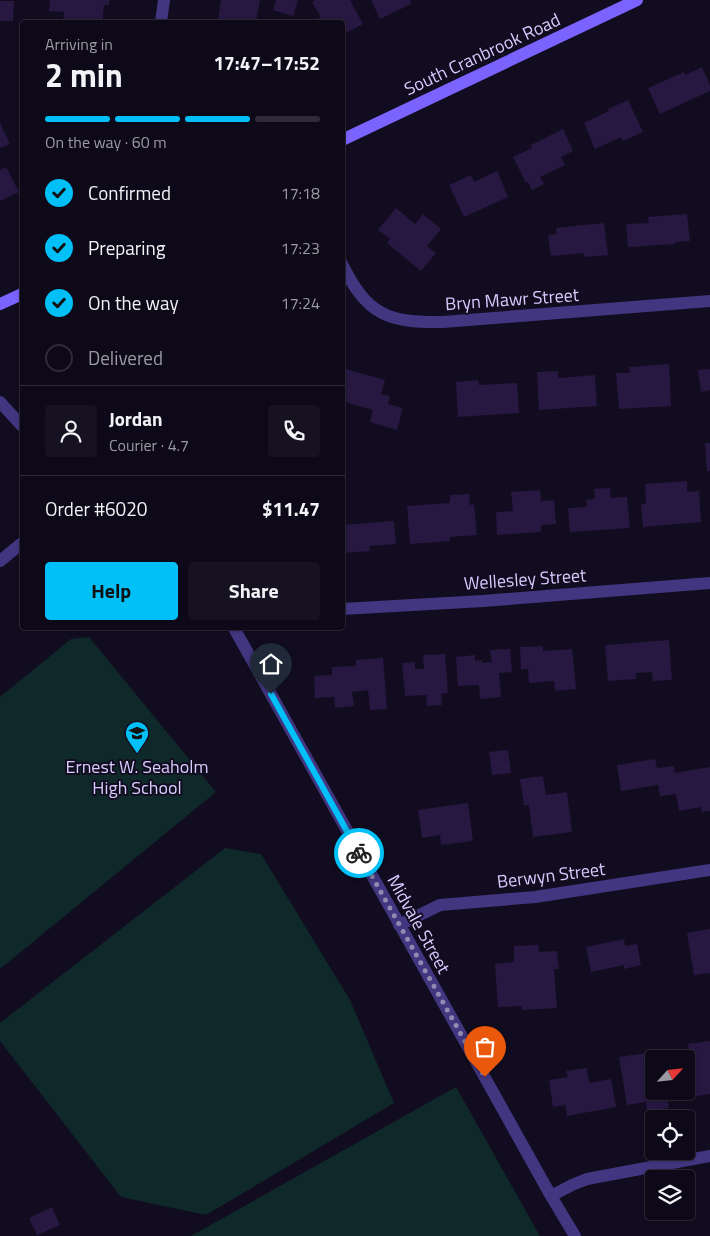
<!DOCTYPE html>
<meta charset="utf-8">
<style>
body{margin:0;font-family:"Titillium Web",sans-serif;background:#171221;color:#f1f3f6;height:100vh;display:flex;flex-direction:column;font-size:19px;white-space:nowrap}
*{box-sizing:border-box;margin:0}
p{font-size:16px;color:#9b9aa2}
.icon{flex:none;width:28px;height:28px;fill:none;stroke:currentColor;stroke-width:2;stroke-linecap:round;stroke-linejoin:round}
.map{position:relative;flex:1;overflow:hidden}
.side{position:absolute;left:20px;top:20px;width:325px;height:610px;display:flex;flex-direction:column;background:#0e0918;border-radius:5px;box-shadow:0 1px 4px #0004,0 0 0 1px #2e2a37}
.side>*{flex:none}
.needle{width:32px;rotate:63deg}
.fabs{position:absolute;left:645px;top:1050px;display:grid;gap:10px}
.fabs a{display:grid;place-items:center;width:50px;height:50px;border-radius:5px;background:#0e0918;box-shadow:0 1px 4px #0004,0 0 0 1px #2e2a37;font-size:25px}
.pin{position:absolute;display:grid;place-items:center;width:42px;height:42px;color:#fff;margin:-51px -21px;border-radius:50% 50% 50% 0;rotate:-45deg;box-shadow:0 0 5px #0007}
.pin .icon{rotate:45deg}
.courier{position:absolute;display:grid;place-items:center;width:50px;height:50px;margin:-25px;border:4px solid #00c0f7;border-radius:50%;background:#fff;color:#222;box-shadow:0 1px 6px #0007}
.summary em{font-style:normal;font-weight:700}
.summary div{display:flex;flex-direction:column-reverse}
.summary{display:flex;align-items:center;justify-content:space-between;height:85px;padding:0 25px}
h1{font-size:32px;font-weight:700;line-height:38px}
.bar{display:grid;grid-template-columns:repeat(4,1fr);gap:8px 5px;align-content:center;height:60px;padding:0 25px}
.bar i{height:6px;border-radius:4px;background:#2e2a37}
.bar .current{background:#00c0f7}
.bar p{grid-column:span 4}
.line{display:flex;align-items:center;gap:12px;padding:0 25px;border-top:1px solid #2e2a37}
.line div{flex:1}
.round{display:grid;place-items:center;flex:none;width:52px;height:52px;border-radius:5px;background:#171221}
ol{padding:0 25px;list-style:none}
li{display:flex;align-items:center;gap:15px;height:55px}
li p{margin-inline-start:auto}
li .icon{padding:5px;border-radius:50%;background:#00c0f7;color:#111;stroke-width:4}
li:last-child{color:#9b9aa2}
li i{width:28px;height:28px;border:2px solid #2e2a37;border-radius:50%}
.primary-button{display:flex;gap:10px;margin-top:auto;padding:10px 25px}
.primary-button a{flex:1;height:58px;border-radius:5px;background:#00c0f7;color:#111;font-size:20px;font-weight:700;line-height:58px;text-align:center}
.primary-button a+a{background:#171221;color:#f1f3f6}
.map>svg:first-child{display:block}
.green{fill:#0f282a}
.building{fill:#261841}
.lines{fill:none;stroke-linecap:round;stroke-linejoin:round}
.lane{stroke:#423680;stroke-width:12}
.street{stroke:#423680;stroke-width:12}
.secondary{stroke:#7a63ff;stroke-width:12}
.done{stroke:#9389b1;stroke-width:5;stroke-dasharray:0 9}
.route{stroke:#00c0f7;stroke-width:6}
.labels{text-anchor:middle;dominant-baseline:central;stroke-width:4;stroke-linejoin:round;paint-order:stroke}
.street-label{font-size:18px;fill:#d8ccff;stroke:#120c20}
.poi-label{font-size:18px;fill:#d8ccff;stroke:#120c20}
</style>
<div class="map">
<svg width="710" height="1236" viewBox="0 0 710 1236">
<rect width="100%" height="100%" fill="#120c20"/>
<path class="green" d="M89,637L216,792L0,969V697L71,639Z
M225,848L261,854L350,1000L394,1103L206,1215L121,1197L0,1041V1023Z
M456,1087L540,1236H191Z"/>
<path class="building" d="M50,0H109V5H104L102,22H63L64,12L49,11Z
M221,0H260L256,22H239L218,19Z
M276,0H298L293,16L273,10Z
M315,0H350L363,24L342,35V22H311L321,17L312,2Z
M371,0H410L411,4L380,19Z
M0,1H14L13,21H0Z
M702,67L710,85V91L660,114L648,88L684,72L685,75Z
M628,100L643,132L623,141L621,137L595,149L584,123L609,111L608,109Z
M0,123L10,144L0,148Z
M563,129L573,151L561,157L565,165L540,177L544,184L532,190L528,182L526,183L513,157L532,148L531,145Z
M6,167L19,192L0,201V170Z
M497,171L508,197L464,217L449,185L471,175L474,182Z
M396,208L415,224L423,214L441,229L427,246L436,253L421,271L387,243L390,239L378,230Z
M687,214L690,241L675,242V244L628,247L626,224L649,223L648,217Z
M604,223L608,255L584,257V253L551,256L548,235L557,234L556,228Z
M669,364L671,406L619,409L616,373H630L629,367Z
M342,368L385,380L381,394L390,396L388,404L403,408L397,430L370,422L373,410L342,401Z
M710,369V390L701,392L698,370Z
M558,371V378L595,375L597,406L539,410L537,372Z
M478,380L479,385L517,383L519,413L458,417L456,382Z
M705,443H710V471H707Z
M687,481V492L699,491L701,522L643,527L641,504H646L645,484Z
M610,488L611,498L627,497L630,528L570,532L568,508L587,507L586,500L595,499L594,489Z
M540,490L541,501L554,500L556,524L541,525V532L497,535L496,512L513,511L511,492Z
M469,494L470,505L474,504L477,535L450,537V541L410,544L407,506L450,503V495Z
M394,521L396,544L369,546L370,551L342,553V525Z
M669,640L672,680L653,681L652,672L636,673V679L608,681L605,645Z
M543,646V651L572,649L576,689L555,691L554,681L529,683L528,669L521,670L520,647Z
M510,649L512,672L499,673L501,697L480,699L479,685L458,686L456,657L475,655V661L482,660V663L492,662L490,650Z
M445,654L448,693L441,694L442,705L427,706L426,695L405,696L402,663L415,662V669H424L423,655Z
M383,658L387,709L370,710L368,690L352,692L354,706L335,708L334,697L315,698L314,676L332,675V667L356,666V660Z
M508,750L511,773L492,775L489,752Z
M655,759L657,768L674,766L675,773L710,767V811L702,812L701,807L679,811L676,794L660,796L658,785L621,791L617,765Z
M543,776L546,795L567,792L572,832L533,837L529,805H524L520,779Z
M468,803L473,841L441,845L440,835L422,838L418,810Z
M710,929V973L694,975L687,933Z
M624,939L625,946L637,944L641,965L624,969V965L591,972L586,947Z
M538,945L539,952L557,951L559,969H554L557,1008L522,1010V1006L498,1007L495,964L514,962V946Z
M710,1041V1094L696,1096L688,1044Z
M659,1051L661,1059H654V1091H666L669,1108L647,1112L646,1102L627,1105L619,1057Z
M587,1068L589,1083L611,1079L616,1107L567,1116L565,1105L553,1107L549,1080L568,1077L566,1071Z
M52,1207L60,1225L37,1235L29,1218Z"/>
<g class="lines">
<path class="lane" d="M0,402L22,426
M0,561L22,543"/>
<path class="street" d="M161,22L164,0
M342,264C367,315 388,323 443,322L710,301
M342,609L483,601L710,583
M234,628L551,1196L575,1236
M399,925L440,905L535,897L710,870
M551,1196L572,1185L587,1179L710,1156"/>
<path class="secondary" d="M342,140L637,0
M0,304L22,294"/>
</g>
<g class="lines">
<path class="done" d="M359,853L485,1077"/>
<path class="route" d="M271,694L359,853"/>
</g>
<defs>
<g id="school-pin" transform="scale(1.25)"><path d="M0 17L-7.5 6A9.5 9.5 0 1 1 7.5 6Z" fill="#00c0f7" stroke="#120c20"/><path d="M0-5L7-2L0 1L-7-2ZM-4 1L0 2.5L4 1V4Q0 6-4 4Z" fill="#111"/></g>
</defs>
<g fill-rule="evenodd">
<use href="#school-pin" x="137" y="733"/>
</g>
<g class="labels">
<g class="street-label">
<text transform="translate(482 54) rotate(-25)">South Cranbrook Road</text>
<text transform="translate(512 299) rotate(-4)">Bryn Mawr Street</text>
<text transform="translate(525 579) rotate(-4)">Wellesley Street</text>
<text transform="translate(551 875) rotate(-7)">Berwyn Street</text>
<text transform="translate(419 924) rotate(61)">Midvale Street</text>
</g>
<g class="poi-label">
<text x="137" y="766">Ernest W. Seaholm<tspan x="137" dy="21">High School</tspan></text>
</g>
</g>
</svg>
<div class="fabs">
<a><svg class="needle" viewBox="-14 -14 28 28"><path d="M0-13l5 13h-10z" fill="#e53935"/><path d="M0 13l5-13h-10z" fill="#9b9aa2"/></svg></a>
<a><svg class="icon" aria-label="locate" viewBox="0 0 24 24"><circle cx="12" cy="12" r="6"/><path d="M12 2v4M12 18v4M2 12h4M18 12h4"/></svg></a>
<a><svg class="icon" aria-label="layers" viewBox="0 0 24 24"><path d="M12 4l9 5-9 5-9-5zM3 14l9 5 9-5"/></svg></a>
</div>
<div class="pin" style="left:485px;top:1077px;background:#ea580c"><svg class="icon" aria-label="bag" viewBox="0 0 24 24"><path d="M5 8h14l-1 12H6zM9 8a3 3 0 0 1 6 0"/></svg></div>
<div class="pin" style="left:271px;top:694px;background:#1f2937"><svg class="icon" aria-label="home" viewBox="0 0 24 24"><path d="M3 11l9-7 9 7M6 9v11h12V9"/></svg></div>
<div class="courier" style="left:359px;top:853px"><svg class="icon" aria-label="bike" viewBox="0 0 24 24"><circle cx="6" cy="16" r="4"/><circle cx="18" cy="16" r="4"/><path d="M6 16l4-8h5l3 8M10 8l3 8H6M13 5h3"/></svg></div>
<section class="side">
<div class="summary"><div><h1>2 min</h1><p>Arriving in</p></div><em>17:47–17:52</em></div>
<div class="bar"><i class="current"></i><i class="current"></i><i class="current"></i><i></i><p>On the way · 60 m</p></div>
<ol>
<li><svg class="icon" aria-label="check" viewBox="0 0 24 24"><path d="M5 12l5 5 9-10"/></svg>Confirmed<p>17:18</p></li>
<li><svg class="icon" aria-label="check" viewBox="0 0 24 24"><path d="M5 12l5 5 9-10"/></svg>Preparing<p>17:23</p></li>
<li><svg class="icon" aria-label="check" viewBox="0 0 24 24"><path d="M5 12l5 5 9-10"/></svg>On the way<p>17:24</p></li>
<li><i></i>Delivered</li>
</ol>
<div class="line" style="height:90px"><a class="round"><svg class="icon" aria-label="person" viewBox="0 0 24 24"><circle cx="12" cy="8" r="4"/><path d="M4 21q1-7 8-7t8 7"/></svg></a><div><b>Jordan</b><p>Courier · 4.7</p></div><a class="round"><svg class="icon" aria-label="phone" viewBox="0 0 24 24"><path d="M5 4h4l2 5-3 2q2 4 5 5l2-3 5 2v4C11 20 4 13 5 4z"/></svg></a></div>
<div class="line" style="height:65px"><div>Order #6020</div><b>$11.47</b></div>
<div class="primary-button"><a>Help</a><a>Share</a></div>
</section>
</div>
